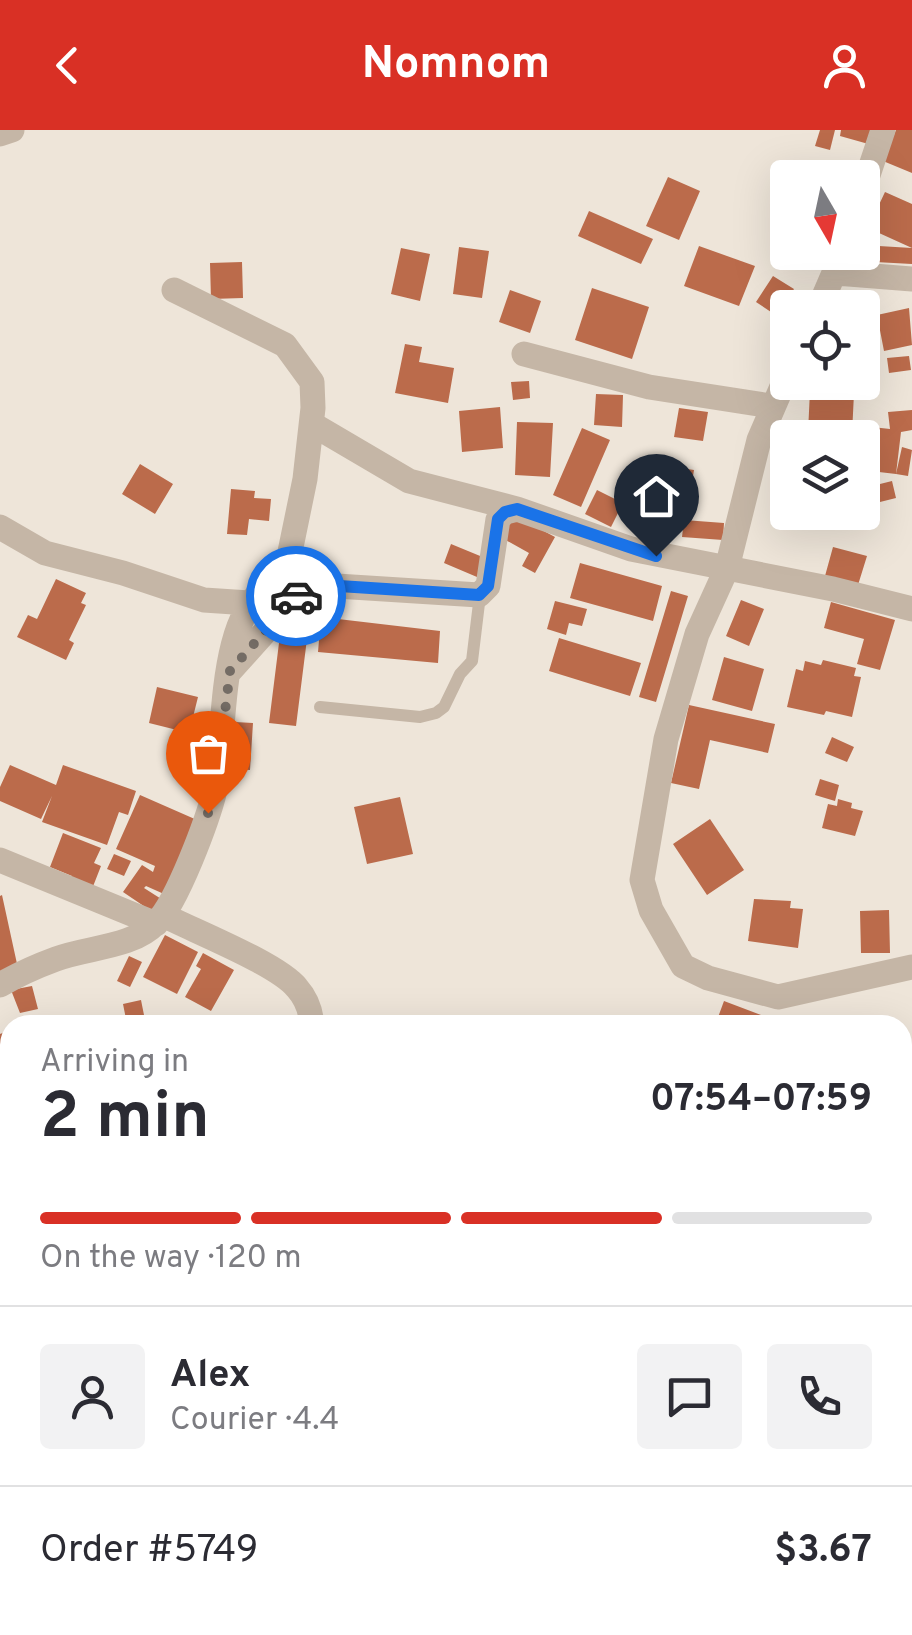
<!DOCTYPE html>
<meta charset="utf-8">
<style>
body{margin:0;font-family:Overpass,sans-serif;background:#f2f2f3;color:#2b2b33;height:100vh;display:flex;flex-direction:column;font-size:38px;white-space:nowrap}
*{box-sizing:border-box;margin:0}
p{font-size:32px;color:#7c7c81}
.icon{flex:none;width:55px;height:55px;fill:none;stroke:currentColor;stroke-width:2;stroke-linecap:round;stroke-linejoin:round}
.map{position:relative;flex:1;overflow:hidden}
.sheet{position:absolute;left:0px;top:885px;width:912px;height:620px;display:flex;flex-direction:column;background:#fff;border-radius:30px 30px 0 0;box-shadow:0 10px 40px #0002}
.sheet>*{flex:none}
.needle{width:65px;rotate:171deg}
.buttons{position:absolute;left:770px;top:30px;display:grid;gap:20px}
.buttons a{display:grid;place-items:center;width:110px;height:110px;border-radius:10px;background:#fff;box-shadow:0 10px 40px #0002;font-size:50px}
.pin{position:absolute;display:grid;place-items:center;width:85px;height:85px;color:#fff;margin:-102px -42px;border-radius:50% 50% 50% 0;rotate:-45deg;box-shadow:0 0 10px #0007}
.pin .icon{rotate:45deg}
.courier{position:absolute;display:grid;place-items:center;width:100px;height:100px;margin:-50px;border:8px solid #1a73e8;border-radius:50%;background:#fff;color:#222;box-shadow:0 2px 12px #0007}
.headline em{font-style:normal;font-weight:700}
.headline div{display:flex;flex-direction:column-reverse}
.headline{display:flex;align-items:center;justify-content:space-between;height:170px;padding:0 40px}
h1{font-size:65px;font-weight:700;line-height:75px}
.bar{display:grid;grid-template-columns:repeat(4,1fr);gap:15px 10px;align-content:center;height:120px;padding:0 40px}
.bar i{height:12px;border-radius:8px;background:#e1e1e2}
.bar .active{background:#d93025}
.bar p{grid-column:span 4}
.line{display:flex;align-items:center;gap:25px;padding:0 40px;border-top:2px solid #e1e1e2}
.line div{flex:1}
.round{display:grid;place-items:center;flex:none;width:105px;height:105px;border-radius:10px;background:#f2f2f3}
header{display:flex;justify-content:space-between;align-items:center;height:130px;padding:0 40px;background:#d93025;color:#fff;font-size:45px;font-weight:700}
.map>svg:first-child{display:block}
.building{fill:#bb6b4b}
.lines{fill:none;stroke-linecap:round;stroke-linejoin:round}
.lane{stroke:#c5b6a6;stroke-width:12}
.street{stroke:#c5b6a6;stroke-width:25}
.done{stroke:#746c65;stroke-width:10;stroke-dasharray:0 18}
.route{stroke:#1a73e8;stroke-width:12}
</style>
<header><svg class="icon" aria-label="back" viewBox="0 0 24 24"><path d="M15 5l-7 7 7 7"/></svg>Nomnom<svg class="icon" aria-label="person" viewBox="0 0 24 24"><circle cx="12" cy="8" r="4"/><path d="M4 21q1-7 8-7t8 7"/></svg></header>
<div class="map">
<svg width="912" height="1505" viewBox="0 0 912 1505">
<rect width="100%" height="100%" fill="#eee5d9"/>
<path class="building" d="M820,0H835L830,20L815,16Z
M841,0H877L872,15L840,6Z
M896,0H912V43L883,31Z
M668,47L700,61L679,110L646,96Z
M885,62L912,74V118L868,98Z
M589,81L653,109L641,134L578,106Z
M862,115L912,118V134L857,131Z
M699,116L755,136L739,176L684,156Z
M459,117L489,121L482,168L453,164Z
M401,118L430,124L420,171L391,164Z
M242,132L243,168L211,169L210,133Z
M773,146L794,159L777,186L756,172Z
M592,158L649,177L632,229L575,210Z
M510,160L541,171L530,203L499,192Z
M909,178L912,215L884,221L877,185Z
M405,214L422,217L419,232L454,238L448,273L395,263Z
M909,226L911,240L889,243L887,228Z
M529,251L530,268L513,270L511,252Z
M810,261L854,263L852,304L808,302Z
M596,264L623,265L622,297L594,295Z
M500,277L503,318L462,322L459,281Z
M679,278L708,282L703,311L674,307Z
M912,280V300L901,302L896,344L862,340L863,296L890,299L888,282Z
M517,292L553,293L550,347L515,345Z
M582,298L610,310L581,377L553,365Z
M902,317L912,320L908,346L896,344Z
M140,334L173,354L155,384L122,364Z
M660,335L694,340L687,383L654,378Z
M641,336L655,341L642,379L628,374Z
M892,351L896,368L880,372L876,355Z
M231,359L255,361L254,368L271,369L269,391L249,389L247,405L227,404Z
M597,360L623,373L611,397L585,384Z
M514,385L555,407L535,443L522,436L529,423L502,408Z
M684,390L724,393L723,410L682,407Z
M451,414L485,428L477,447L444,433Z
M833,417L867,426L858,455L825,446Z
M580,433L662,456L653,491L570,468Z
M56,449L86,463L81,473L86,475L69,510L74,513L66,530L17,507L28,485L37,489Z
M671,461L688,466L656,572L639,567Z
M741,470L764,479L749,516L726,506Z
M555,471L587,479L582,496L569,493L566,505L547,499Z
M831,472L895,490L880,540L857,534L864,509L824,498Z
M321,487L440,501L438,533L318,522Z
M282,489L309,493L296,596L269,593Z
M559,508L641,533L630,566L549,541Z
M724,527L764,539L752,581L712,570Z
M823,530L856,538L854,546L861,547L852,587L826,581L824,585L787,577L796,539L803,541L805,531L821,535Z
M157,557L198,567L189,603L149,593Z
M689,575L775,594L768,623L710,610L699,659L671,653Z
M235,592L253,593L250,640L233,639Z
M832,607L854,617L847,632L825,623Z
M10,635L56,655L63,635L136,661L128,685L119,682L107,715L42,692L52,666L41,689L0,671V657Z
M820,649L839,655L835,671L815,665Z
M140,665L197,690L164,764L146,756L144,758L166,772L157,785L123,762L142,735L153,742L155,736L116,719Z
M400,667L413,724L367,734L354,677Z
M838,669L852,673L851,678L863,681L855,706L822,698L828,674L837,676Z
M710,689L744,740L707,765L673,714Z
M63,703L101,718L94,733L101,736L92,759L70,750L72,746L50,737Z
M114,724L131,731L124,746L107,739Z
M2,765L19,843L0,847V766Z
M754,769L791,771L790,778L803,779L798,818L748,811Z
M889,780L890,823H861L860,781Z
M165,805L198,822L177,864L143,847Z
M203,823L234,840L211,881L185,867L201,839L196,836Z
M129,826L142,832L130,857L117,851Z
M32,856L38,879L20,883L11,860Z
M141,870L144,885L126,889L123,874Z
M724,871L761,885L757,895H732L717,890Z
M10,900V932L0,937V904Z
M0,1083L10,1084V1124L0,1123Z
M902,1269H912V1310H902Z
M217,1495H286L287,1502L218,1505Z"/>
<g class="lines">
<path class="lane" d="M320,577L420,587L436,583L444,577L460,544L472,531L480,465"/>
<path class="street" d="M0,4L12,0
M862,63L883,0
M836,143L912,149
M174,160L285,215L312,252L313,278L305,349L284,451
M819,178L843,122
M524,224L649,257L771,276
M788,243L759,310L727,438L697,504L666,609L642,750L651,780L683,836L708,848L778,867L912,837
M312,294L409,351L517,379
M0,397L45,423L123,443L204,470L249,473
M230,541L308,454
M0,730L156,794
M163,785C194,801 278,834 297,858C306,868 311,882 312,895
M0,855C17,845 37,836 56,829C87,817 132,818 156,793C177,773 208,689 215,660C227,601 216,485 273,452L479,465L488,456L498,389L505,382L517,379L631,419L833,459L912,479
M902,1023L912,1012
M902,1192H912
M0,1314H10
M902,1341L912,1354
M0,1393L10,1377
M902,1459L912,1437
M0,1469L10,1465
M649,1495L672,1505
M335,1505V1495
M621,1505L623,1495
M885,1505L889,1495"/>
</g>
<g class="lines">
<path class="done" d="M208,683L216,656L230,541L296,466"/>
<path class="route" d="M296,466L308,454L479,465L488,456L498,389L505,382L517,379L656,426"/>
</g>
</svg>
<div class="buttons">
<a><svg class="needle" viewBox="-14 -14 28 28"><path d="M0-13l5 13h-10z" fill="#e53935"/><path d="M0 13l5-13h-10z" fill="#7c7c81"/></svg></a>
<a><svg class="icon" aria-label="locate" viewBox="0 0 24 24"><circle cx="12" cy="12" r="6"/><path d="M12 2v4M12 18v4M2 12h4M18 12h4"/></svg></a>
<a><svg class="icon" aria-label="layers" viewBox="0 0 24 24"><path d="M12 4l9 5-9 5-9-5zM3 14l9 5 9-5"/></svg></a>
</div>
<div class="pin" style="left:208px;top:683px;background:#ea580c"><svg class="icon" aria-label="bag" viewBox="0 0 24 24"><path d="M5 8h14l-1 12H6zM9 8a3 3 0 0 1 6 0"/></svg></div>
<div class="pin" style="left:656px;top:426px;background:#1f2937"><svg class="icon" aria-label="home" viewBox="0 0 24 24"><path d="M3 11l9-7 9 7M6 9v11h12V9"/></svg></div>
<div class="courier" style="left:296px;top:466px"><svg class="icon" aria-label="car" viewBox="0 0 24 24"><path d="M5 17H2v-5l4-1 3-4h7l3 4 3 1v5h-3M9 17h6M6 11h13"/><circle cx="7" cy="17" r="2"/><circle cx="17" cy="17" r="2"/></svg></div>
<section class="sheet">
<div class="headline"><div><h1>2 min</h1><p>Arriving in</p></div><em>07:54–07:59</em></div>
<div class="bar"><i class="active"></i><i class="active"></i><i class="active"></i><i></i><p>On the way · 120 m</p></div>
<div class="line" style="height:180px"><a class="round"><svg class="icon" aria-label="person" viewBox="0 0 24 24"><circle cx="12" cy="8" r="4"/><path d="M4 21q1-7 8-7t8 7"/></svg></a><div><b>Alex</b><p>Courier · 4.4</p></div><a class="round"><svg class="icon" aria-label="chat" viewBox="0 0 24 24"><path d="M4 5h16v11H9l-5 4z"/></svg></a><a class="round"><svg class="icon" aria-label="phone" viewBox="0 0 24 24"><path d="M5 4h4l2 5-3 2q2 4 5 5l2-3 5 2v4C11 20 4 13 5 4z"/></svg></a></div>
<div class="line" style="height:130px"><div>Order #5749</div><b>$3.67</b></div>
</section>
</div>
